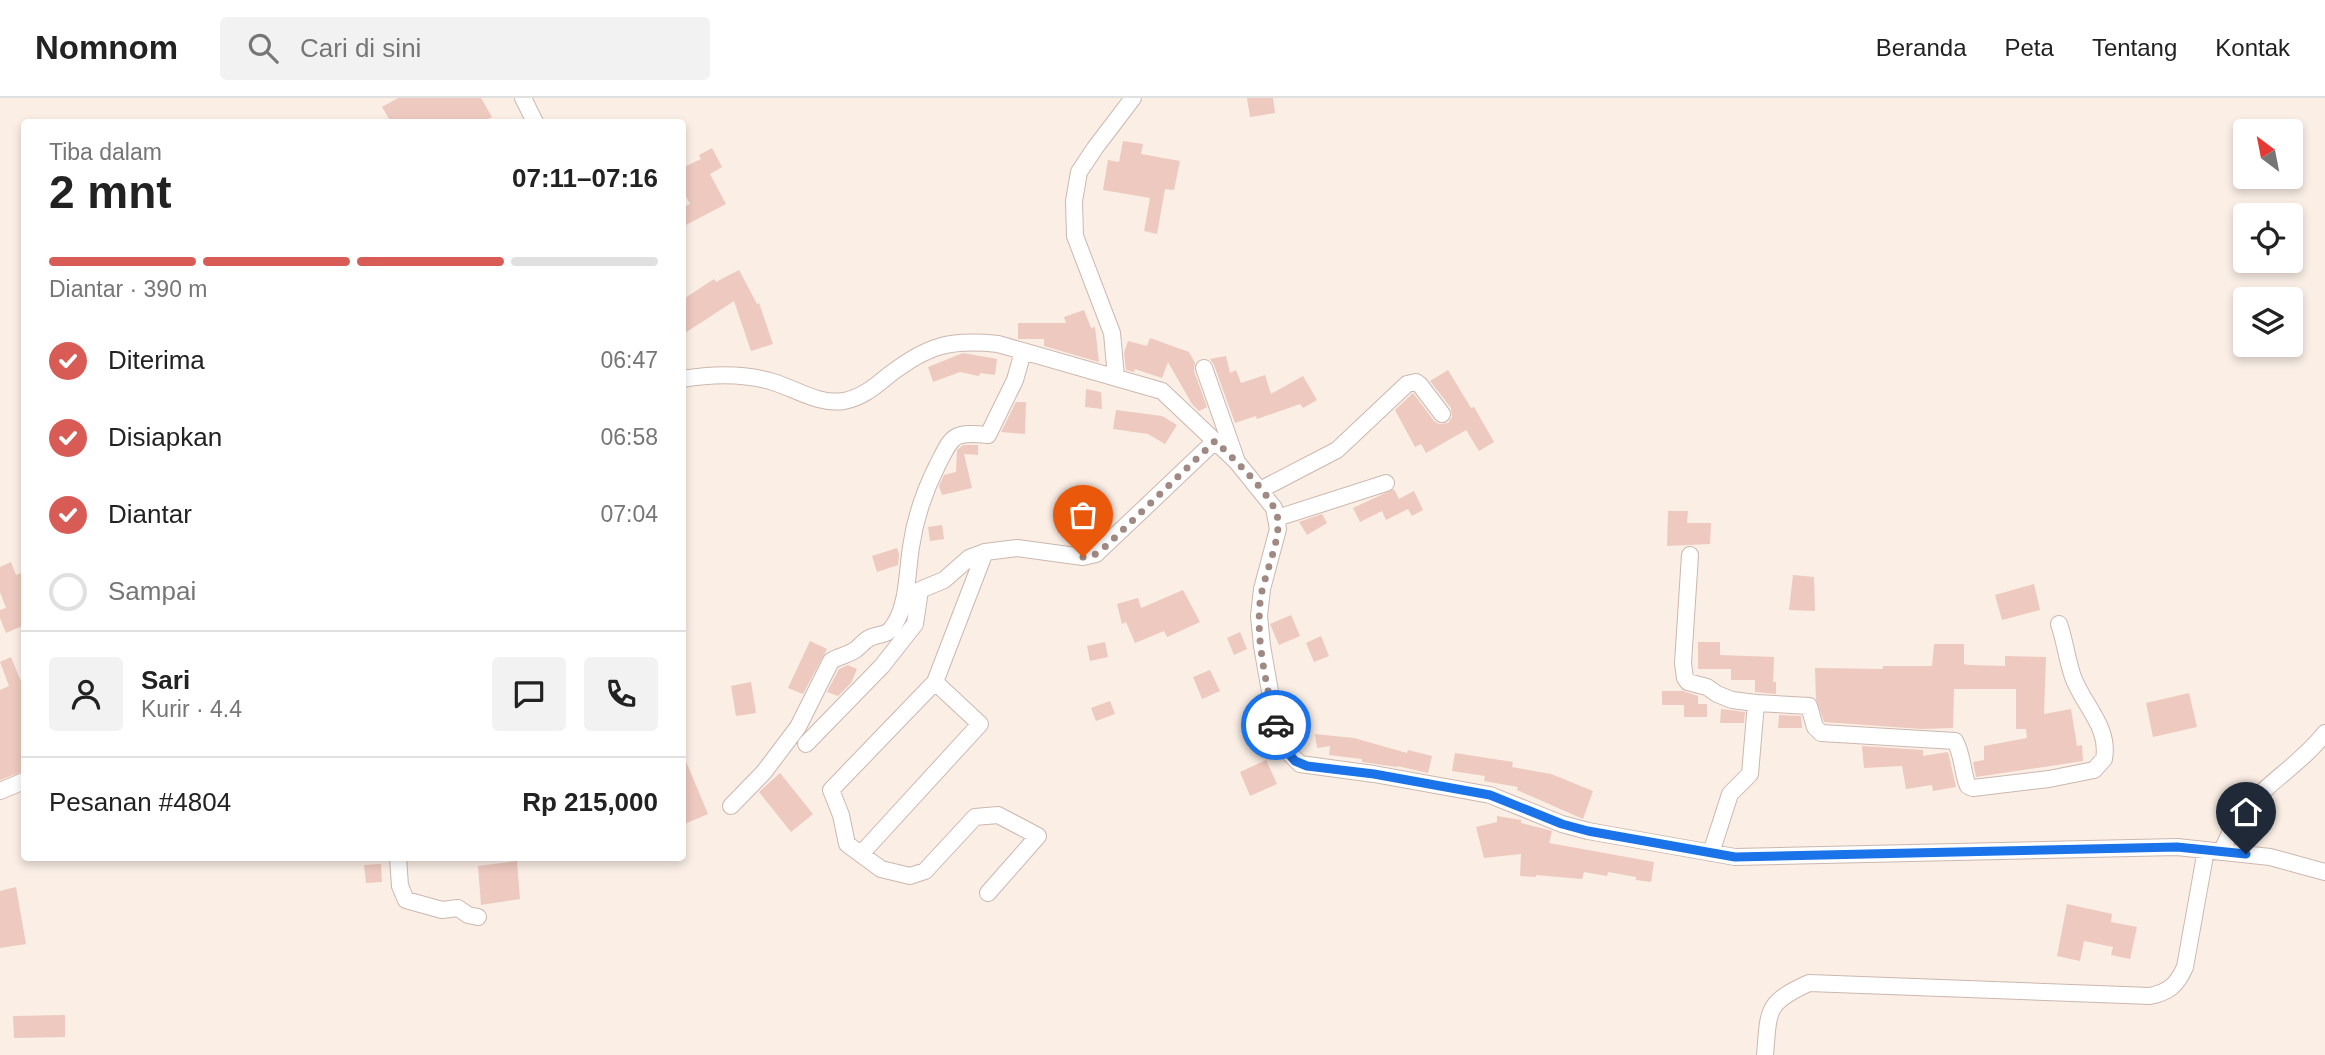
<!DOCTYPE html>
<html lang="id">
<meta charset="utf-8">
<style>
body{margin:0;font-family:Arial,sans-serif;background:#f2f2f2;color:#222;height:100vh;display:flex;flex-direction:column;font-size:26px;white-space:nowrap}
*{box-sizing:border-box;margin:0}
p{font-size:23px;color:#767676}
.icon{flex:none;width:38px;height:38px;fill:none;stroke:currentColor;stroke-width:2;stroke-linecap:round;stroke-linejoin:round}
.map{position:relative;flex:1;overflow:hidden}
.side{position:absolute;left:21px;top:21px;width:665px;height:742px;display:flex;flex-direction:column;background:#fff;border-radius:7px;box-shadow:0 4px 10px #0003}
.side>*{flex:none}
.needle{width:46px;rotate:328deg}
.tools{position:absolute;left:2233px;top:21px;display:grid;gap:14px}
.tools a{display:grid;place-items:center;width:70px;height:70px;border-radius:7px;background:#fff;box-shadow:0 4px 10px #0003;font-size:35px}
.pin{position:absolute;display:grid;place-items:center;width:60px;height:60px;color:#fff;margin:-72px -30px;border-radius:50% 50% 50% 0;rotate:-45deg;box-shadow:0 0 7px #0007}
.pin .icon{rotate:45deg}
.courier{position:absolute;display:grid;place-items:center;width:70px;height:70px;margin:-35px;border:5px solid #1a73e8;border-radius:50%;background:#fff;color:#222;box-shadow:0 2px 9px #0007}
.head em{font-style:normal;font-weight:700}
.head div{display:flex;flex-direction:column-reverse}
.head{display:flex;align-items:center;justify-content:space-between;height:119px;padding:0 28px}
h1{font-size:46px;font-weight:700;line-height:52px}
.bar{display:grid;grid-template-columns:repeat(4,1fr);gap:10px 7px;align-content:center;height:84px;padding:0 28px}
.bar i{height:9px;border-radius:5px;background:#e0e0e0}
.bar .selected{background:#d85c55}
.bar p{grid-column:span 4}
.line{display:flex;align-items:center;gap:18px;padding:0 28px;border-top:2px solid #e0e0e0}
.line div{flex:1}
.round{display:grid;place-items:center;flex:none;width:74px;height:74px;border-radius:7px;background:#f2f2f2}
ol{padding:0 28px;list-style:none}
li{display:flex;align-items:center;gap:21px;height:77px}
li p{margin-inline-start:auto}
li .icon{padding:7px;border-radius:50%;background:#d85c55;color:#fff;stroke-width:4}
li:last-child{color:#767676}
li i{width:38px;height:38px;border:4px solid #e0e0e0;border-radius:50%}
header{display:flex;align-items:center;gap:42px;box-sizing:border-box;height:98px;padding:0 35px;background:#fff;border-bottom:2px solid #e0e0e0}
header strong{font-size:33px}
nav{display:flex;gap:38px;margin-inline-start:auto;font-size:24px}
.search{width:490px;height:63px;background:#f2f2f2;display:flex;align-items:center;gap:18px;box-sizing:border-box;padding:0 24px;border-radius:7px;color:#767676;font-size:26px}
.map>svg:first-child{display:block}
.building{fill:#edc9bf}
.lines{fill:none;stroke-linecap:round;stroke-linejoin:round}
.minor-casing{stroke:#ccb7af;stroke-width:18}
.minor{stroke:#fff;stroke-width:16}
.done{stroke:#a08982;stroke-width:7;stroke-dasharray:0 12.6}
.route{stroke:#1a73e8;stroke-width:9}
</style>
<header>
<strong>Nomnom</strong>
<div class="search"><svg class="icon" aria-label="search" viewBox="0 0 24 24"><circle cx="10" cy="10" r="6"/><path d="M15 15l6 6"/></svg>Cari di sini</div>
<nav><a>Beranda</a><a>Peta</a><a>Tentang</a><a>Kontak</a></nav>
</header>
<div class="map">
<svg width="2325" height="957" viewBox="0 0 2325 957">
<rect width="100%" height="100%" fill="#faeee5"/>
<path class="building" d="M398,0H481L492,19L482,24H391L382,9Z
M1247,0H1273L1275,15L1250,19Z
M1123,43L1143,46L1141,56L1180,63L1174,92L1165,91L1157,136L1144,133L1150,100L1103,92L1108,62L1119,64Z
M712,50L722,69L710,76L726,106L682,129V110L690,106L682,91V70L701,61L699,57Z
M739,172L757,206L759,205L773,246L751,253L734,203L682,237V202L714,181L716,184Z
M1084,212L1091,230L1095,229L1099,264L1044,248V241H1018V225H1066L1064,219Z
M1150,240L1189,254L1195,265L1194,273L1207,309L1199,313L1192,306L1168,264L1162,280L1135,271L1134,274L1126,272L1124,255L1128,243L1147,248Z
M963,255L997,261L995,277L980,275L979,278L960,274L933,284L928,269Z
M1226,258L1230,275L1236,272L1241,285L1265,277L1271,296L1303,278L1317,302L1303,310L1300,306L1257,321L1256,318L1235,325L1214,267L1210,261Z
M1448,272L1471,310L1474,309L1494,344L1479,353L1466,332L1426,355L1421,346L1415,349L1395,312L1413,295L1434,323L1439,326L1448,325L1452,319L1451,310L1430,283Z
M1086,291L1101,294L1102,311L1085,309Z
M1016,304H1026L1025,336L1001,334Z
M1116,312L1162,318L1177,327L1165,346L1148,336L1113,331Z
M963,347H978V357L964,356L972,390L942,397L939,388L944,377L956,374L957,352Z
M1394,391L1399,401L1414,393L1423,412L1412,418L1408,411L1386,422L1382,413L1360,424L1353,410Z
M1668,413H1688L1687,425H1711L1710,446L1667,448Z
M1322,416L1327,425L1307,437L1299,424Z
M942,427L944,441L930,443L928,429Z
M897,450L899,456L898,467L877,474L872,458Z
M11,464L16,477L24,474V527L6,535L0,520V512L6,510L0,494V469Z
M1793,477L1814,479L1815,513L1789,512Z
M2034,486L2040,512L2002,522L1995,497Z
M1183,492L1200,524L1167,539L1164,533L1135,545L1126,524L1122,526L1117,506L1138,500L1141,510Z
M1291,517L1300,538L1279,547L1270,526Z
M1240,534L1247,551L1234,557L1227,540Z
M1321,538L1329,558L1314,564L1306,545Z
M810,543L827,551L803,596L788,590Z
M1105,544L1108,559L1090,563L1087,548Z
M1698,544H1720V557L1774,559L1773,584H1776V596L1755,594V582H1731V571H1698Z
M1934,546H1964V566L1969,567L2005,568V558L2046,559L2044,616L2071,611L2077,648L2082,647L2083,663L1976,679L1973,664L1984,662V648L2027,640L2026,631H2016V591H1954L1953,630L1922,631L1824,624L1816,601L1815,570L1883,571V568H1932Z
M11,559L24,591V673L0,682V592L9,588L0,564Z
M848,567L857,571L851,585L838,598L827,594L839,571Z
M1210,572L1220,593L1202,601L1193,579Z
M751,584L756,615L736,618L731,588Z
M1662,593H1683L1698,598V606H1707V619H1684V607H1662Z
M2189,595L2197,629L2153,639L2146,605Z
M1110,603L1115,616L1096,623L1091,610Z
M1721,611L1745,614L1744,625H1720Z
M1779,617L1801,618L1802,630H1778Z
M1315,636L1354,640L1407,655L1408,652L1432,658L1428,675L1397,668V669L1362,664V661L1329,657L1330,648L1317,650Z
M1862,648L1923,652V658L1948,654L1956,689L1933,693L1932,687L1906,691L1902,668L1864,670Z
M682,654L708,716L682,727Z
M1455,655L1513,664L1512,669L1551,676L1593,693L1583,721L1517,692L1518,689L1484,683L1485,678L1452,673Z
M1266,662L1277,686L1250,698L1240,674Z
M780,675L813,716L791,734L759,694Z
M1497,718L1521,722V725L1552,733L1549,745L1654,764L1651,784L1636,782V779L1608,774L1607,778L1584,774L1582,781L1536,777V779L1520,778L1521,756L1484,760L1476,729L1497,724Z
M517,763L520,801L481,807L478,768Z
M381,766L382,784L366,785L364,767Z
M16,789L26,846L0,850V793Z
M2067,806L2112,816L2111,824L2137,829L2130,861L2111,857L2113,849L2084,843L2080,863L2057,858Z
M65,917V939L14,940L13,918Z"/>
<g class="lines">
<g class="minor-casing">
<path id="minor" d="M523,0L535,24
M1204,270L1236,361
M1116,279L1112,235L1075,138L1074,103L1079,74L1095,50L1133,0
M682,281C712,276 744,275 773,284C796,291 819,307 844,303C863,299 874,289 889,277C928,247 950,241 998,246L1162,293L1237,364L1274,410L1278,431L1262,491L1259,518L1262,548L1277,633L1284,650L1300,666L1374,676L1490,697L1562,726L1588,733L1735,759L2177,749L2270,759L2325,774
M1260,392L1337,352L1407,286L1416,284L1420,287L1442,316
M1277,420L1386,385
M1690,457L1683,565L1685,580L1688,584L1707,589L1717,596L1732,602L1756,605
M806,646L882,568L915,526L920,492L944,482L969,460L985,454
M0,693L24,683
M731,708L764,674L798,629L831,563C839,558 848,557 855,552C861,548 865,541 872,539C882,535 887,538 894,527C908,506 907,474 911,449C915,421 924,394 937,368C952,339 951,333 988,337L1015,282L1023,254
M2221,754C2228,741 2233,726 2242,715C2266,685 2301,666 2325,635
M1711,755L1730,696L1750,676L1756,605L1809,608L1815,629L1821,635L1955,643C1963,657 1962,674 1968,688L1973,690L2049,681L2094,672L2104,661C2110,629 2083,607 2073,579C2067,562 2065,543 2059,526
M861,756L980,626L935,584
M398,760L400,788L406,802L442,812L458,810L468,817L478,819
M988,795L1038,738L998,717L975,719L925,773L910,778L881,771L847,746L841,717L831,692L935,584L985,454L1017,450L1083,459L1096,456L1215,343
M1765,957C1769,912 1765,905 1809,885L2150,898C2169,894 2177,887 2185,869L2206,752"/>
</g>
<use href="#minor" class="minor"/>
</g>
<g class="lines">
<path class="done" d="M1083,459L1096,456L1106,448L1215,343C1232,359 1271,396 1277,417C1283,440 1262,480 1260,505C1256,545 1267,589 1276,627"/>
<path class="route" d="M1276,627L1284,650L1295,663L1307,668L1374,676L1490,697L1562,726L1588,733L1735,759L2177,749L2246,756"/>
</g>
</svg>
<div class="tools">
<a><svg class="needle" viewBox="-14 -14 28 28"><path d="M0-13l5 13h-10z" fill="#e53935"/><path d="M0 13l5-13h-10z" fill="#767676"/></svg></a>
<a><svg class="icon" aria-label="locate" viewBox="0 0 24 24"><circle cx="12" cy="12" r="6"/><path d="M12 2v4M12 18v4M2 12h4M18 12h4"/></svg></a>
<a><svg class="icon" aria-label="layers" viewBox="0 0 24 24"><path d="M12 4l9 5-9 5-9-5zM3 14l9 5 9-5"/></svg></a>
</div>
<div class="pin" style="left:1083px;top:459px;background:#ea580c"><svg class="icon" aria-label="bag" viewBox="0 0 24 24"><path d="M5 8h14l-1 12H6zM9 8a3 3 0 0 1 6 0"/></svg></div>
<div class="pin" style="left:2246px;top:756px;background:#1f2937"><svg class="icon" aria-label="home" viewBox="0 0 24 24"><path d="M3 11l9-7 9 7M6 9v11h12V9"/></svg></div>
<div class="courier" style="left:1276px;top:627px"><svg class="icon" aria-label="car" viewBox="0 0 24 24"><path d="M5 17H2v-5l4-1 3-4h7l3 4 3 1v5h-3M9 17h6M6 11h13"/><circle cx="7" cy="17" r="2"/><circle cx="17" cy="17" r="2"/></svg></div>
<section class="side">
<div class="head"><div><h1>2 mnt</h1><p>Tiba dalam</p></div><em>07:11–07:16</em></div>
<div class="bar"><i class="selected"></i><i class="selected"></i><i class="selected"></i><i></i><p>Diantar · 390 m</p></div>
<ol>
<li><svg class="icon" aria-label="check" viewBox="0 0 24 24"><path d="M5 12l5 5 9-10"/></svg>Diterima<p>06:47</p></li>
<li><svg class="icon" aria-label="check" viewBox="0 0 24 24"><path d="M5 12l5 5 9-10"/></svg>Disiapkan<p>06:58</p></li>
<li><svg class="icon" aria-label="check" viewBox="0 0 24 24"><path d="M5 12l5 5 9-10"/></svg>Diantar<p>07:04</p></li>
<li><i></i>Sampai</li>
</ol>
<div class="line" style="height:126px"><a class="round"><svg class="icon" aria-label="person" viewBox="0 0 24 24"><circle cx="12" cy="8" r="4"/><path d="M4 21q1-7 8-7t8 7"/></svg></a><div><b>Sari</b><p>Kurir · 4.4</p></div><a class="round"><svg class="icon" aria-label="chat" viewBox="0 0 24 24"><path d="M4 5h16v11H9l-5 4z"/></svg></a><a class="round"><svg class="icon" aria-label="phone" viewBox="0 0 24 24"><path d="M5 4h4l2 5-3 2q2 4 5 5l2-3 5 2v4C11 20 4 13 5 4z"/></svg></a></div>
<div class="line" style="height:91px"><div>Pesanan #4804</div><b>Rp 215,000</b></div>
</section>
</div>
